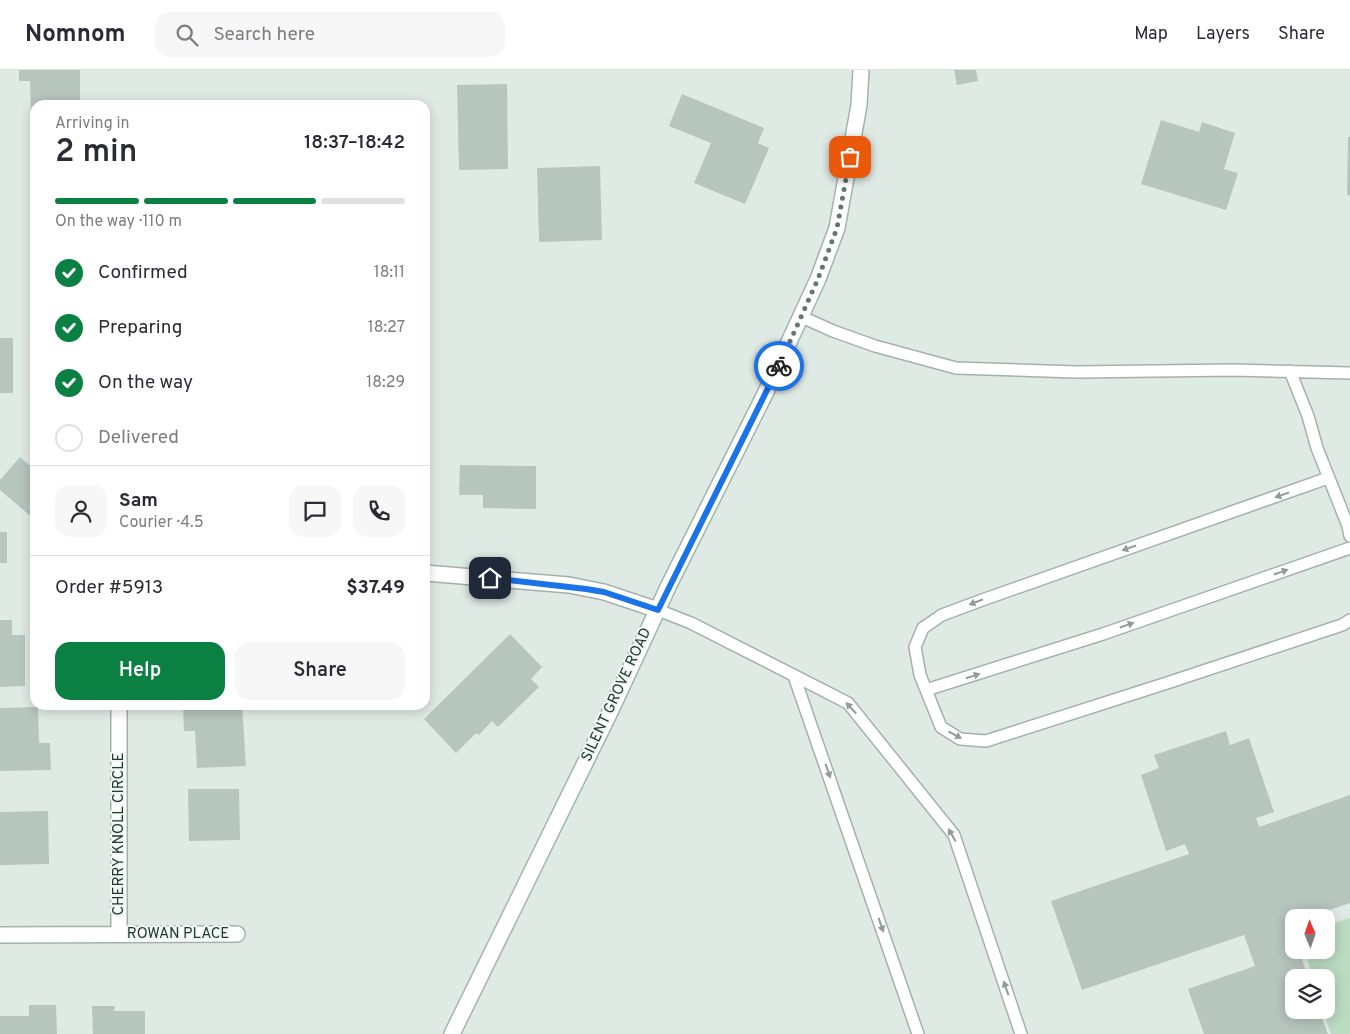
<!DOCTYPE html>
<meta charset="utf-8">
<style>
body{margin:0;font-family:Overpass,sans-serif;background:#f7f7f7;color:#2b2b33;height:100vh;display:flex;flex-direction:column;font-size:19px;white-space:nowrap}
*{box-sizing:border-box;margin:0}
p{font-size:16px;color:#7c7c81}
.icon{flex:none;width:28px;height:28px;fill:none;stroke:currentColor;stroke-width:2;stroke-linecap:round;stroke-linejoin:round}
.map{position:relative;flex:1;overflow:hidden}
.side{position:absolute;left:30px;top:30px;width:400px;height:610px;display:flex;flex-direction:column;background:#fff;border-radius:15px;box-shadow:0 2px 12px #0003}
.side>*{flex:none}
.needle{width:32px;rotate:358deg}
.tools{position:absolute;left:1285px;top:839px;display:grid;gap:10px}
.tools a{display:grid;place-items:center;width:50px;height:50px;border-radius:10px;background:#fff;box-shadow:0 2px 12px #0003;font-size:25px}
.pin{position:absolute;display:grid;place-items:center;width:42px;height:42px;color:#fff;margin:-21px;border-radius:10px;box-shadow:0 2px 8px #0006}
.courier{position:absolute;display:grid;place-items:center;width:50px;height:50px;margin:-25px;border:4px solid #1a73e8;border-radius:50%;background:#fff;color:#222;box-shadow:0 1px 6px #0007}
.head em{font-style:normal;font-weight:600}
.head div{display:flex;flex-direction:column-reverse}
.head{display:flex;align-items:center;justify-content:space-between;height:85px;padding:0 25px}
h1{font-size:32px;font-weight:600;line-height:38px}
.bar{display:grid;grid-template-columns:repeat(4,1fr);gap:8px 5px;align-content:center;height:60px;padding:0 25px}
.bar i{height:6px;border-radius:4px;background:#e1e1e2}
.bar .active{background:#0b8043}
.bar p{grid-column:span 4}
.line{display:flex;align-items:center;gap:12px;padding:0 25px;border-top:1px solid #e1e1e2}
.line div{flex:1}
.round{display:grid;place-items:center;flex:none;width:52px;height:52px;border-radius:15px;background:#f7f7f7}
ol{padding:0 25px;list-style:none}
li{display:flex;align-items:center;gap:15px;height:55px}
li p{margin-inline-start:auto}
li .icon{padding:5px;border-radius:50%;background:#0b8043;color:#fff;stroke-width:4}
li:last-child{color:#7c7c81}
li i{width:28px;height:28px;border:2px solid #e1e1e2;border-radius:50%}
.action{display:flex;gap:10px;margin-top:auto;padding:10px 25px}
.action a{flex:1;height:58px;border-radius:15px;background:#0b8043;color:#fff;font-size:20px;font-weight:600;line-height:58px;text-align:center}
.action a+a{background:#f7f7f7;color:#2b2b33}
header{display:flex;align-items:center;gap:30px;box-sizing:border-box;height:70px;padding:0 25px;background:#fff;border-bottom:1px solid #e1e1e2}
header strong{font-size:24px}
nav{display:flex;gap:28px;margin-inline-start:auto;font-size:18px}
.search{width:350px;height:45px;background:#f7f7f7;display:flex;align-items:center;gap:12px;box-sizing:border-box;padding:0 18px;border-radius:15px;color:#7c7c81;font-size:19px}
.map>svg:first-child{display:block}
.green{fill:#badac1}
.building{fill:#b6c5be}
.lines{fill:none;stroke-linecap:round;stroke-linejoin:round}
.lane-casing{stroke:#a3b1ac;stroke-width:14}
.street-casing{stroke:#a3b1ac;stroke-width:18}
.secondary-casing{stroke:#a0b5ad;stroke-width:18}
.lane{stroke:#fff;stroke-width:11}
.street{stroke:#fff;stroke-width:15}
.secondary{stroke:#fff;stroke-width:15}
.oneway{fill:#909c98}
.done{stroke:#647771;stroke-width:5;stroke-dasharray:0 9}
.route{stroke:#1a73e8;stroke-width:6}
.labels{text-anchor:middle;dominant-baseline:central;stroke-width:4;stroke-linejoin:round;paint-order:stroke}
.street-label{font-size:15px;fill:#223932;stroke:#f0f7f3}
</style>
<header>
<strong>Nomnom</strong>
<div class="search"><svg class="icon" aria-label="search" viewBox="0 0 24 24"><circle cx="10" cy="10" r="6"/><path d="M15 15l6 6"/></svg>Search here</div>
<nav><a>Map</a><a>Layers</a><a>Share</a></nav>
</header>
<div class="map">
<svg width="1350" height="964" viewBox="0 0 1350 964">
<rect width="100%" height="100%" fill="#e0eae5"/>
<path class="green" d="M1350,848V964H1331L1323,940H1326V908L1313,907L1304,880H1326V856Z"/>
<path class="building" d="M19,0H80V35H35V46H31L30,11H19Z
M954,0H976L978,11L957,15Z
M507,14L508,99L459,100L457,15Z
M682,24L764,58L758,73L769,78L745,134L694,113L711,73L669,56Z
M1161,50L1199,62L1202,52L1235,63L1224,99L1238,103L1226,140L1141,114Z
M1348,67H1350V125H1347Z
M600,96L602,170L539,172L537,98Z
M0,268H13V323H0Z
M20,387L35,400V450L0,420V410Z
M460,395L536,396V439L483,438V425H459Z
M0,462H7V493H0Z
M0,550H12V565H25V616L0,617Z
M510,564L542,597L531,609L539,617L498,657L492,651L479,665L476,663L456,683L424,649Z
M183,635H242L246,696L197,698L195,661H184Z
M38,637L39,673H50L51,700L0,701V638Z
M1226,661L1230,675L1249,668L1274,742L1256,748L1259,757L1350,725V833L1306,848H1294V852L1289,853L1294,866V880H1299L1308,908H1294V940H1319L1328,964H1204L1188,919L1255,896L1244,865L1082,920L1051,831L1189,784L1185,774L1166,781L1141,705L1159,698L1154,685Z
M188,719H239L240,770L189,771Z
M48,741L49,794L0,795V742Z
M29,935H56L57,964H0V946H29Z
M92,936H115L114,941H145V964H93Z"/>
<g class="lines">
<g class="lane-casing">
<path id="lane" d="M802,247L833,261L875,276L956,298L1076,302L1233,300L1350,303
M1290,301L1308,346L1317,378L1348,456L1350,466
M1328,408L985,529L942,545L923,558L915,577L920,605L941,657L960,669L986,671L1167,613L1342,555L1350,550
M658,540L691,553L848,633L954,765L1021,964
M794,606L918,964
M926,620L1103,564L1350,478"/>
</g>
<g class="street-casing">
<path id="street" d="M425,503L569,515L604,522L658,540
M119,864V635
M0,865L237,864"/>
</g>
<g class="secondary-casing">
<path id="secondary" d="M452,964L611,640L669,515L765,324L818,209L837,158L859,35L861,0"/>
</g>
<use href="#lane" class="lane"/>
<use href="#street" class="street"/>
<use href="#secondary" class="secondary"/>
</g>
<defs><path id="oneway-solid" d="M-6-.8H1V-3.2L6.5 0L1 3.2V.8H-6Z" transform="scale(1.25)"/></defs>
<g class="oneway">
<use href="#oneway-solid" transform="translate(1282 425) rotate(161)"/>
<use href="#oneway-solid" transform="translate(1129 478) rotate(161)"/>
<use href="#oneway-solid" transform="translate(1281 502) rotate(-19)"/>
<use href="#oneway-solid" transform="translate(976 532) rotate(159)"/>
<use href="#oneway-solid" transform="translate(1127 555) rotate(-19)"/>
<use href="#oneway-solid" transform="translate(973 606) rotate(-18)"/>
<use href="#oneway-solid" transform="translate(851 638) rotate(-133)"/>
<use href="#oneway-solid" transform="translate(955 665) rotate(28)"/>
<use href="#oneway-solid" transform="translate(828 701) rotate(71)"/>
<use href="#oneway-solid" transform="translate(952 765) rotate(-120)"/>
<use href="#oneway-solid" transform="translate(881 855) rotate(71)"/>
<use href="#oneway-solid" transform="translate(1006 918) rotate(-109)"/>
</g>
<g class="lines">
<path class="done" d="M779,296L818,209L837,158L850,87"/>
<path class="route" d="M490,508L586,519L604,522L658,540L779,296"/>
</g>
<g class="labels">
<g class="street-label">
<text transform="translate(617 625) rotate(-65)">SILENT GROVE ROAD</text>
<text transform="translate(119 764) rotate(-90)">CHERRY KNOLL CIRCLE</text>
<text x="178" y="864">ROWAN PLACE</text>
</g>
</g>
</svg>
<div class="tools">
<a><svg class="needle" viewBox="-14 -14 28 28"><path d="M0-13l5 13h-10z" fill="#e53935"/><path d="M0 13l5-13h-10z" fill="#7c7c81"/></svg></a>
<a><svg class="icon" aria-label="layers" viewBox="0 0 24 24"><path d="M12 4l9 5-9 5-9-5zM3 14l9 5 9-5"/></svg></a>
</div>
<div class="pin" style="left:850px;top:87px;background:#ea580c"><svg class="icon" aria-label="bag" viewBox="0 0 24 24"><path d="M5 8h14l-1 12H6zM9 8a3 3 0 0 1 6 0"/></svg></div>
<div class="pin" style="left:490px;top:508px;background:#1f2937"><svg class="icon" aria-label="home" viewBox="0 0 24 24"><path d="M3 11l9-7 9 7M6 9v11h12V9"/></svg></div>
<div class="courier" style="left:779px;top:296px"><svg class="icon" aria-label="bike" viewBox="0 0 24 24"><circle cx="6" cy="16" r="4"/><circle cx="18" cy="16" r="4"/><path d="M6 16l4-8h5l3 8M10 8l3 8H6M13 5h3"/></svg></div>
<section class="side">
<div class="head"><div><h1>2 min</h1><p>Arriving in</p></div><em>18:37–18:42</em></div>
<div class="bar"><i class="active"></i><i class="active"></i><i class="active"></i><i></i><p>On the way · 110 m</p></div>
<ol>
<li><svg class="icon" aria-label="check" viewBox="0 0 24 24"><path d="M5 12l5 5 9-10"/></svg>Confirmed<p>18:11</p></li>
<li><svg class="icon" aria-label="check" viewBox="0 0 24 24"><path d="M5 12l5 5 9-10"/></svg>Preparing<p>18:27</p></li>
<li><svg class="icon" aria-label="check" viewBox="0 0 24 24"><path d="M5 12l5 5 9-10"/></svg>On the way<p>18:29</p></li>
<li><i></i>Delivered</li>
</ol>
<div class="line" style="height:90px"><a class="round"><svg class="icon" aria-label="person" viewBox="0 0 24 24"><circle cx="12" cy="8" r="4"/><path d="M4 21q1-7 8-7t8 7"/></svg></a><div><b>Sam</b><p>Courier · 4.5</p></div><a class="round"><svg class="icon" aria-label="chat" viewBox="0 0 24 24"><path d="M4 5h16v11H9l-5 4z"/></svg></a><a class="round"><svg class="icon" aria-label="phone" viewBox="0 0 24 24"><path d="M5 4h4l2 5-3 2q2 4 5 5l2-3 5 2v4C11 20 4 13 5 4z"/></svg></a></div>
<div class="line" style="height:65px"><div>Order #5913</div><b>$37.49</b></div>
<div class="action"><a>Help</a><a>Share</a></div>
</section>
</div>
